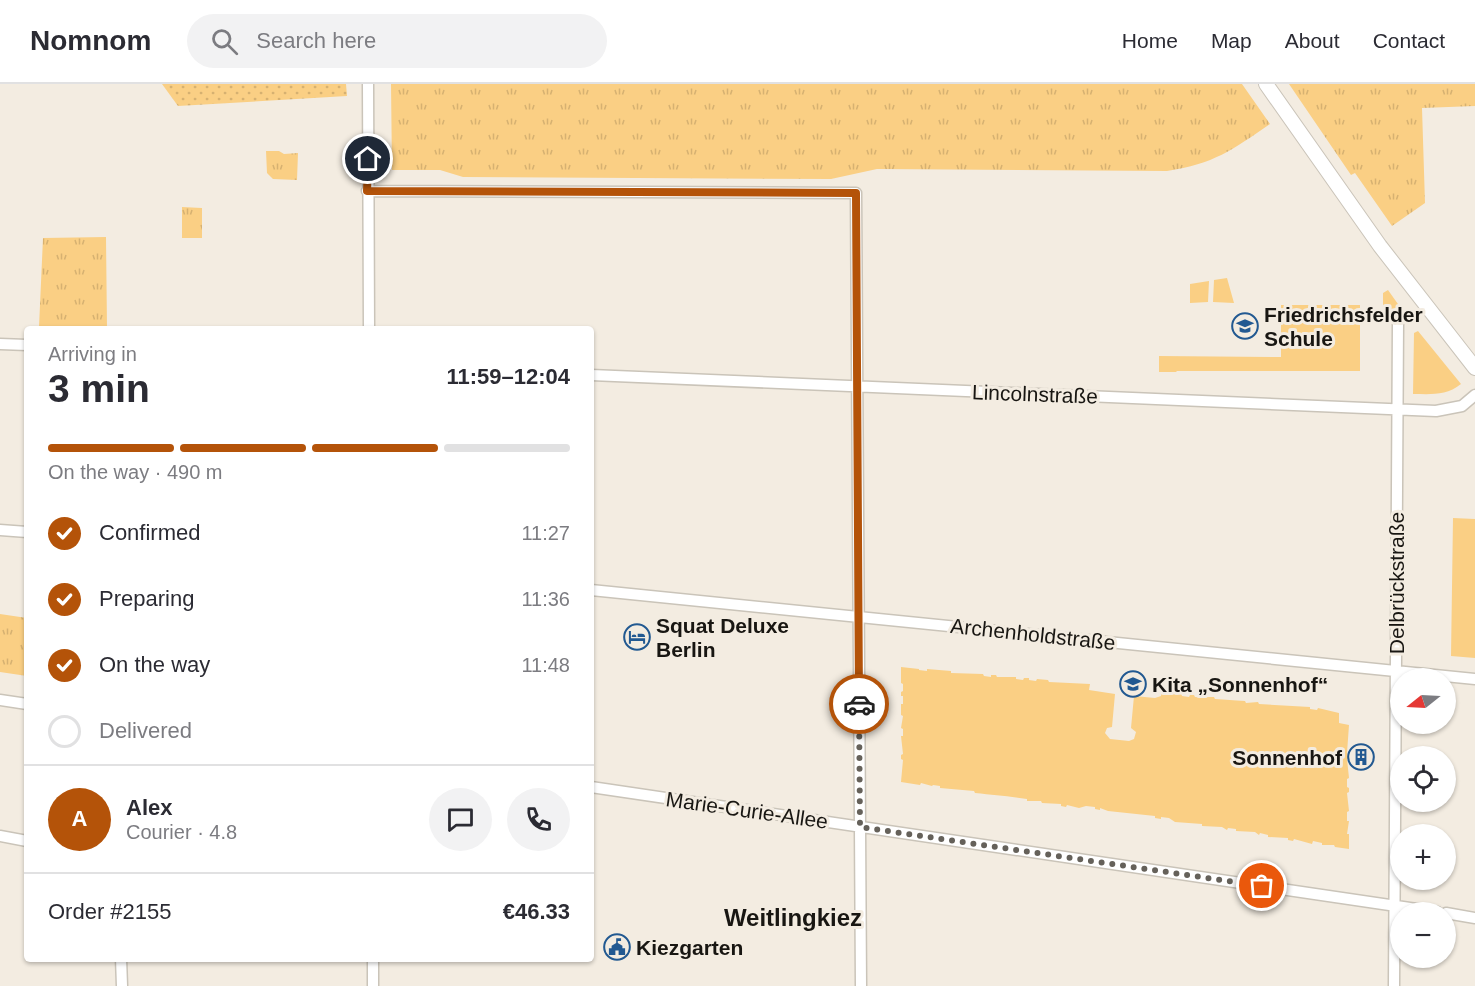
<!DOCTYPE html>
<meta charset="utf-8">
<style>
body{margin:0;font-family:Helvetica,sans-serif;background:#f2f2f3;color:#2b2b33;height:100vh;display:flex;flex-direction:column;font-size:22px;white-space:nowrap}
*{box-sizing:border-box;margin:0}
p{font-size:20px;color:#7c7c81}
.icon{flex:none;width:33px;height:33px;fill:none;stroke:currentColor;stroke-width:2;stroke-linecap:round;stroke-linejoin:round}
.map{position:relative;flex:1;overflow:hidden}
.sheet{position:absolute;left:24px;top:242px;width:570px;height:636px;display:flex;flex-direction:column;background:#fff;border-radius:6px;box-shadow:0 2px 4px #0004}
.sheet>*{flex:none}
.needle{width:39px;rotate:252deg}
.buttons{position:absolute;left:1390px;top:584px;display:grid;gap:12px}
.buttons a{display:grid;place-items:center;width:66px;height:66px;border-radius:50%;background:#fff;box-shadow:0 2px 4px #0004;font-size:30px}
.pin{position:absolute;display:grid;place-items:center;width:51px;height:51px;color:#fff;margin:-26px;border:3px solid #fff;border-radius:50%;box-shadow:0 2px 6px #0007}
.courier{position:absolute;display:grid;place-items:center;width:60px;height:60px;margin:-30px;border:4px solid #b45309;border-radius:50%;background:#fff;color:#222;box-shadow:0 2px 8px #0007}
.overview em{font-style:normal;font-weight:600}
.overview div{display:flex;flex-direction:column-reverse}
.overview{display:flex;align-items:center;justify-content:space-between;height:102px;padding:0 24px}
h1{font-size:39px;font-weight:600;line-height:45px}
.bar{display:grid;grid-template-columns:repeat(4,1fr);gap:9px 6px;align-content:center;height:72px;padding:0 24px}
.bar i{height:8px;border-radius:4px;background:#e1e1e2}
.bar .active{background:#b45309}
.bar p{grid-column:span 4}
.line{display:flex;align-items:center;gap:15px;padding:0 24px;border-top:2px solid #e1e1e2}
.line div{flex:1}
.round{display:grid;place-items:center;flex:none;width:63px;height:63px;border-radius:32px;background:#f2f2f3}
ol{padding:0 24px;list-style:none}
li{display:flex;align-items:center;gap:18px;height:66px}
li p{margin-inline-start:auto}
li .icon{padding:6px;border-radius:50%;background:#b45309;color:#fff;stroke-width:4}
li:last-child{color:#7c7c81}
li i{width:33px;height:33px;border:3px solid #e1e1e2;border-radius:50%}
header{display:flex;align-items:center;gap:36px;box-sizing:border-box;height:84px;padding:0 30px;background:#fff;border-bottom:2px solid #e1e1e2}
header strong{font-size:28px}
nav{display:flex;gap:33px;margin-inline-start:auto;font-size:21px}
.search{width:420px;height:54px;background:#f2f2f3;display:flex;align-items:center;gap:15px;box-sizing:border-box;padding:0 21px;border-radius:33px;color:#7c7c81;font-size:22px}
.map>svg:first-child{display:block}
.grass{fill:#facf84}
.park{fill:url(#park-tufts)}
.garden{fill:url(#garden-dots)}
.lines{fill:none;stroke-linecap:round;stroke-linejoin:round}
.minor-casing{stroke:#cac4b9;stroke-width:13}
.tertiary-casing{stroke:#cac4b9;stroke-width:16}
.minor{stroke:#fff;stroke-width:10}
.tertiary{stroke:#fff;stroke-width:14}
.done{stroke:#65615a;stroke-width:6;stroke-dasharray:0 10.8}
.route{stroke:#b45309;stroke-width:8}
.labels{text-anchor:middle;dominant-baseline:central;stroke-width:6;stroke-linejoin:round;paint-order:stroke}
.poi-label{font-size:21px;font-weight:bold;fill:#181612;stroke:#f3ece1;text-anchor:start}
.street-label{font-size:21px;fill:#181612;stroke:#f3ece1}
.quarter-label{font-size:24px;font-weight:bold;fill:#181612;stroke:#f3ece1}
</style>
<header>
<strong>Nomnom</strong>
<div class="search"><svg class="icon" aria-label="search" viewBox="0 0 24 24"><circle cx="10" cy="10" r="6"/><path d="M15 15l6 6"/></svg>Search here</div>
<nav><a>Home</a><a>Map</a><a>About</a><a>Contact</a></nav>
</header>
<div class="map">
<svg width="1475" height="902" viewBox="0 0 1475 902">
<defs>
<pattern id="park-tufts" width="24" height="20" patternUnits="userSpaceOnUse" patternTransform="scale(1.5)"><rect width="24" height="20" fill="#facf84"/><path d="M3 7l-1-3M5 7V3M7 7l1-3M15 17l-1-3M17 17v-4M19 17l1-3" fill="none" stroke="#d6b171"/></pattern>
<pattern id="garden-dots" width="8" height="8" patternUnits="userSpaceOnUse" patternTransform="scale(1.5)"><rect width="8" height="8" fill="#facf84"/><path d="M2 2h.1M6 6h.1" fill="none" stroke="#d6b171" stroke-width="1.8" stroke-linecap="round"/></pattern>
</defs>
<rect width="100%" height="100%" fill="#f3ece1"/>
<path class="grass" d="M1227,194L1234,219L1213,218L1214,196Z
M1209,197L1208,218L1190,219V200Z
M1388,206L1410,237L1389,236L1383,231V209Z
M1281,221H1360V287H1177L1176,288H1159V272L1281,273Z
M1418,247L1461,300C1446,312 1431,310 1413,310L1414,249Z
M1453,434L1475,435V574L1451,572Z
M901,583L919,585V586L927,587V585L951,587V589L983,590L984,592L991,593V591H996L997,593H1016V595L1023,596L1024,594H1029V596L1036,597L1037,595L1048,596L1049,598L1090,600L1089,606L1115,610L1112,643L1107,644L1105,649L1110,655L1129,657L1134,655L1136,648L1131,644L1134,612L1155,614L1161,612L1162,607L1181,609L1182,612L1189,613L1190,611H1194L1195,613H1214L1215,615C1226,616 1233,616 1245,617L1246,619L1258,618L1259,620L1310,623V625L1317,626L1318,624L1339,629V639L1349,641L1347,669L1349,675H1347L1349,694L1347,695V703L1349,704V708L1347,709L1349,727L1347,728V737H1349L1347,750H1349V765L1335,763L1334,761H1322V759L1313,757L1312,760L1294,755L1293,757L1288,756V754L1268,753V751L1260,749L1259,751L1255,748L1236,747V745L1228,744L1227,746L1222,743L1202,742V740L1175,738L1169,734L1161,733V735L1155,734V732L1108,727L1100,724V726L1095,725V723L1086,722L1079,724L1067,721L1066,723L1061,722V720L1042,719L1041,717H1027V715C1007,712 994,711 975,709L974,707L940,704V702L933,701L932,702L921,699L920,701L901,698L903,676L901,675V671L903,670L901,652H903V645L901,644L903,632L901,631V620H903V612H901V608L903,607V600L901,599Z"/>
<path class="park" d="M391,0H1242L1270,40C1232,66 1214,80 1167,87L877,85L831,95L463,93L440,86H392Z
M1289,0H1475V22L1422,24L1425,119L1392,142L1355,89L1351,91Z
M279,67L284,70L298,69L297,96L273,95L267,89L266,67Z
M182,123L202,124V154H182Z
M106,153L107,244L39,243L43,154Z
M0,530L27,534V592L0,588Z"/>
<path class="garden" d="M162,0H346L347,12L178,22Z"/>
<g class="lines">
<g class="minor-casing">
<path id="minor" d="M368,0L369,244
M367,107L856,109L861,902
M0,260L27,261
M591,291L1436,327L1462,322L1475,311
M0,446L27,448
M591,506L1475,595
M0,616L27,620
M591,703L1437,828
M0,752L27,757
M1446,829L1475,834
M121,874L122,902
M373,874V902
M1394,902L1398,239"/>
</g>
<g class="tertiary-casing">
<path id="tertiary" d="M1266,0L1380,162L1475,284"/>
</g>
<use href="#minor" class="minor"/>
<use href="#tertiary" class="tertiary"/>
</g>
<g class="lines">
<path class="done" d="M859,620L860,743L1262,802"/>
<path class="route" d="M368,75L367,107L856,109L859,620"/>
</g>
<defs>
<g id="school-ring" transform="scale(1.35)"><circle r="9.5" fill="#f3ece1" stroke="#225991" stroke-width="1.5"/><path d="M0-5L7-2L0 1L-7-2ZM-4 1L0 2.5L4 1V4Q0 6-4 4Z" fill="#225991"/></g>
<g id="hotel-ring" transform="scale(1.35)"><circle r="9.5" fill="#f3ece1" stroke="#225991" stroke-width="1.5"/><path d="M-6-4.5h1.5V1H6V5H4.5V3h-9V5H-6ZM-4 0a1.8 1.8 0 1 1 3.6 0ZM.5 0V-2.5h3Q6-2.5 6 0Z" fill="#225991"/></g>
<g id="building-ring" transform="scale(1.35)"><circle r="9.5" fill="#f3ece1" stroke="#225991" stroke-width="1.5"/><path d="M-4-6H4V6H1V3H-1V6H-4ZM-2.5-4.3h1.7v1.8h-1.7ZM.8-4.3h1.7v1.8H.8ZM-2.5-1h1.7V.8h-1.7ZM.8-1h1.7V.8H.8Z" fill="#225991"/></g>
<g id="civic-ring" transform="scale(1.35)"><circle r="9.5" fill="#f3ece1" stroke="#225991" stroke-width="1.5"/><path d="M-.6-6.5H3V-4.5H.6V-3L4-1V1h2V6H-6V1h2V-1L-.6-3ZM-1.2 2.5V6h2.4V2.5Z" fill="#225991"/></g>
</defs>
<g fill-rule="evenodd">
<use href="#school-ring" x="1245" y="242"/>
<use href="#hotel-ring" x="637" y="553"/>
<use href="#school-ring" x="1133" y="600"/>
<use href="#building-ring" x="1361" y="673"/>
<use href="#civic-ring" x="617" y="863"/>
</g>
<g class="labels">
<g class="poi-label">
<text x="1264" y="230">Friedrichsfelder<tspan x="1264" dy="24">Schule</tspan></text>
<text x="656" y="541">Squat Deluxe<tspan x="656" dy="24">Berlin</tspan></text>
<text x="1152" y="600">Kita „Sonnenhof“</text>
<text x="1342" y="673" text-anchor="end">Sonnenhof</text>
<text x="636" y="863">Kiezgarten</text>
</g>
<g class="street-label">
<text transform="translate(1035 310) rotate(2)">Lincolnstraße</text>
<text transform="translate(1396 499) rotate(-90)">Delbrückstraße</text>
<text transform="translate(1033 550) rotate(6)">Archenholdstraße</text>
<text transform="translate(747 726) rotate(8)">Marie-Curie-Allee</text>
</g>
<g class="quarter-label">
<text x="793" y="833">Weitlingkiez</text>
</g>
</g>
</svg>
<div class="buttons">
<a><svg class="needle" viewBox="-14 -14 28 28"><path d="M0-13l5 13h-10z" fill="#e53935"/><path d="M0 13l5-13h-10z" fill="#7c7c81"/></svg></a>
<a><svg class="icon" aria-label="locate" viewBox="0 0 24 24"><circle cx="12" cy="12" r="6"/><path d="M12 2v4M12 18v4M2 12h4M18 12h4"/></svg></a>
<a>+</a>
<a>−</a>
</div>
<div class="pin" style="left:1262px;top:802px;background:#ea580c"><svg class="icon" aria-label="bag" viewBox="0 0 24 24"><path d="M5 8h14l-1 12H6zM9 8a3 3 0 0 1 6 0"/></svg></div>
<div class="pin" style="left:368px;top:75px;background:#1f2937"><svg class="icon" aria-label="home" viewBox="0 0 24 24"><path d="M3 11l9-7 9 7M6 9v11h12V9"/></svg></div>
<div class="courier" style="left:859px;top:620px"><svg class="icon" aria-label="car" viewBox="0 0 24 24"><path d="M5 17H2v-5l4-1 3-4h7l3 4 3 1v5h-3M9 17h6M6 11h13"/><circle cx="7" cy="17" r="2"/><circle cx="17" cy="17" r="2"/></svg></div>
<section class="sheet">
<div class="overview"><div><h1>3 min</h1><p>Arriving in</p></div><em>11:59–12:04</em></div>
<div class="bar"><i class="active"></i><i class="active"></i><i class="active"></i><i></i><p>On the way · 490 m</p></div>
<ol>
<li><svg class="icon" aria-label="check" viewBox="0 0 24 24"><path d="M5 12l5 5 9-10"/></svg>Confirmed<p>11:27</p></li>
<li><svg class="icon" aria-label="check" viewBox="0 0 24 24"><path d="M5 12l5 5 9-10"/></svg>Preparing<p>11:36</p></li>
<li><svg class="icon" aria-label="check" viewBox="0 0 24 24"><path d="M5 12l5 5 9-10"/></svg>On the way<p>11:48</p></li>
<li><i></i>Delivered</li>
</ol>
<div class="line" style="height:108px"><b class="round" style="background:#b45309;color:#fff">A</b><div><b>Alex</b><p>Courier · 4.8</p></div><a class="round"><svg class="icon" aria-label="chat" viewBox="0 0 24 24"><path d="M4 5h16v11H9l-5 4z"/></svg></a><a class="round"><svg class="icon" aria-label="phone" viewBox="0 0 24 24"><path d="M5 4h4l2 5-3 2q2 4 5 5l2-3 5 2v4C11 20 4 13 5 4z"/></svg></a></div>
<div class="line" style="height:78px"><div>Order #2155</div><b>€46.33</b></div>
</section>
</div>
